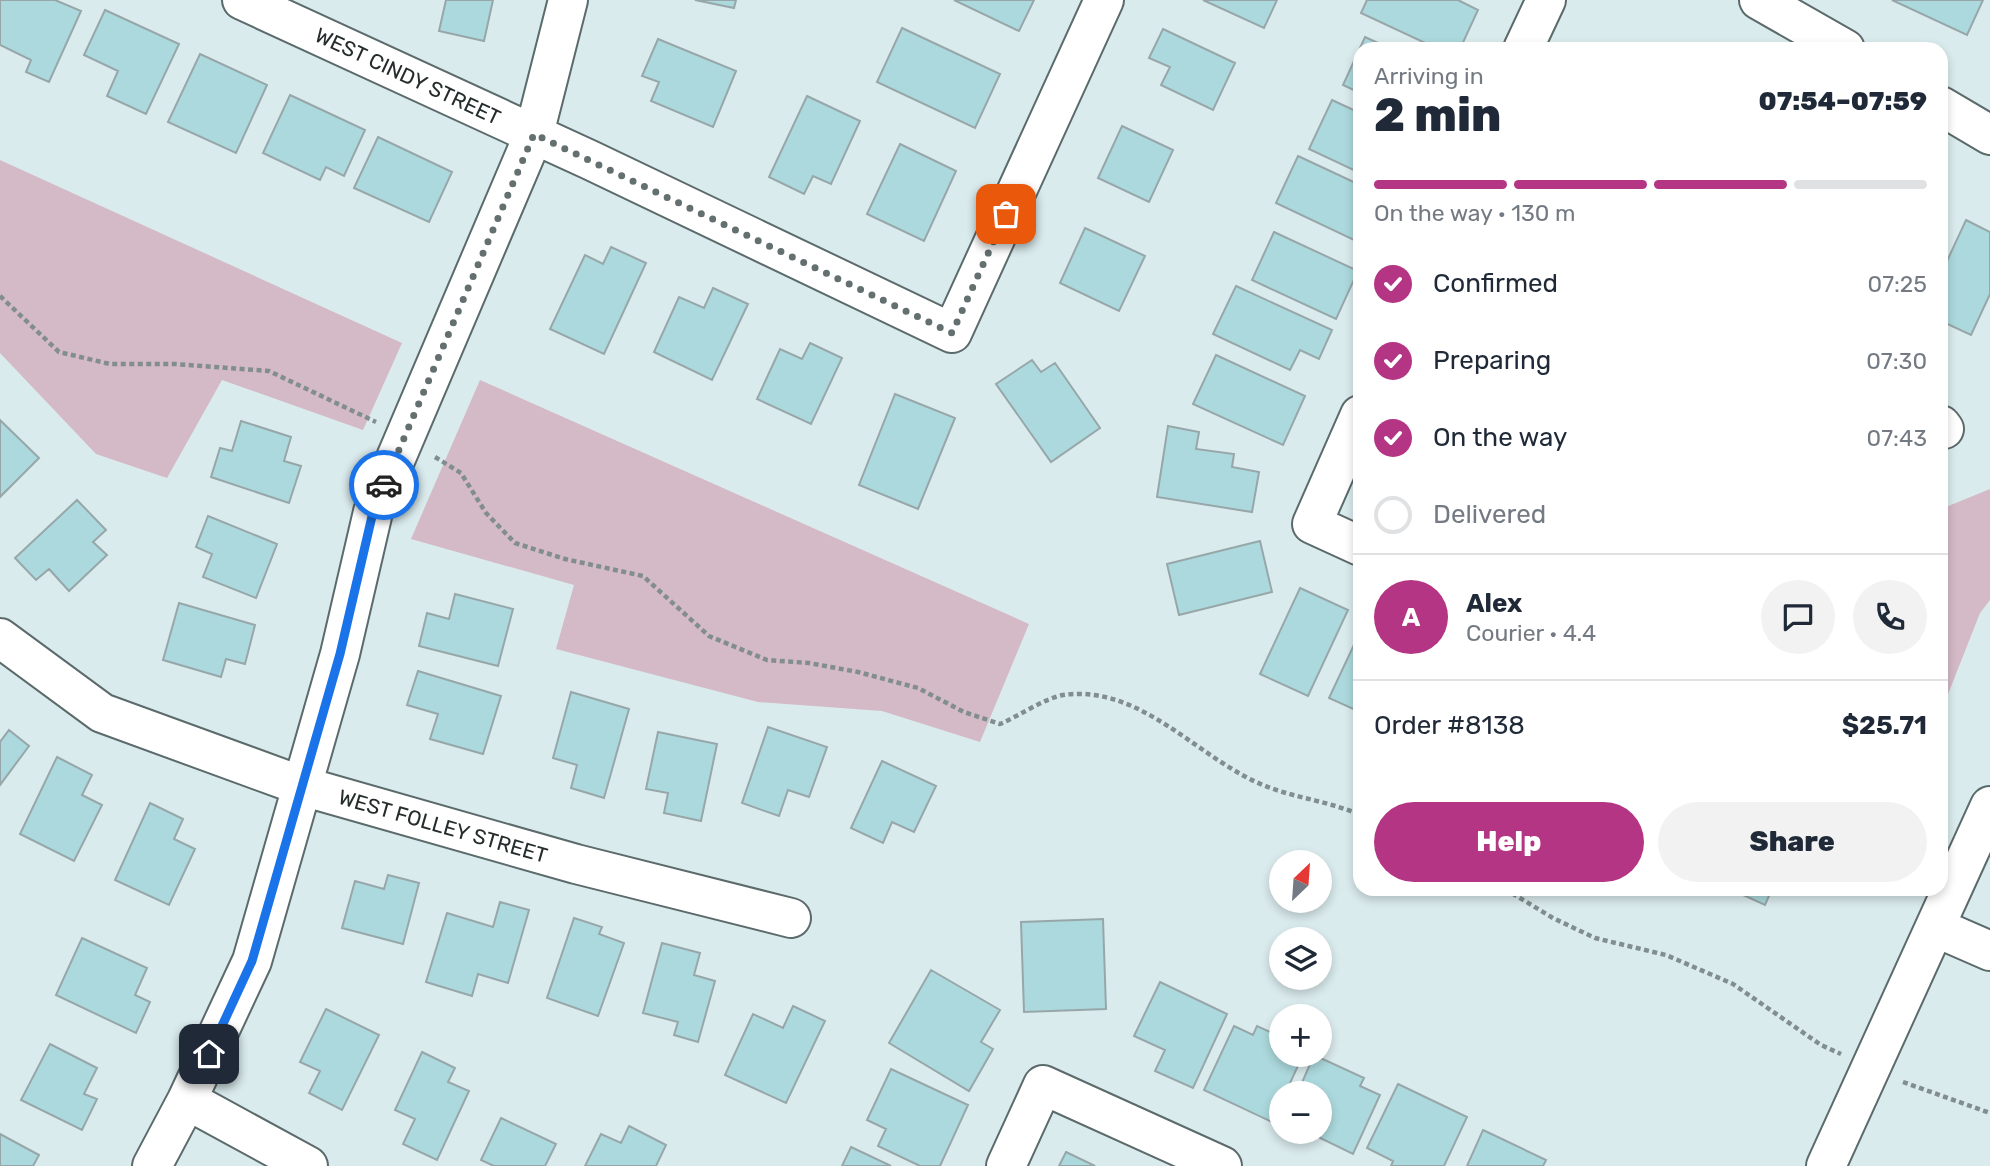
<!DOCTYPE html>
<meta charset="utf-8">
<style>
body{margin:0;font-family:Rubik,sans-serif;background:#f2f2f3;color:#1f2937;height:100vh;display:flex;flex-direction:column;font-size:26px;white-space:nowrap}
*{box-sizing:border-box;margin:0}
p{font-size:23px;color:#747a83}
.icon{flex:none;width:38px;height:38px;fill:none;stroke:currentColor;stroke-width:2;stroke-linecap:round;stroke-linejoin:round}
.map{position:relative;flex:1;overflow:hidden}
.details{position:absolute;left:1353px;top:42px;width:595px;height:854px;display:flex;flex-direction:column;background:#fff;border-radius:21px;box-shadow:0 4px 10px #0003}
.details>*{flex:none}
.needle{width:46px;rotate:25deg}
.buttons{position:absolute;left:1269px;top:850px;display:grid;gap:14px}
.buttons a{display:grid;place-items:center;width:63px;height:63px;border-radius:50%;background:#fff;box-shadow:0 4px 10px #0003;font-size:35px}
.pin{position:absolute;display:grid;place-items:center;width:60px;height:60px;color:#fff;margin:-30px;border-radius:14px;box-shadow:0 4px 10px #0006}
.courier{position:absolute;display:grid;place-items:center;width:70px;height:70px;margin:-35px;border:5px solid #1a73e8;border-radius:50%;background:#fff;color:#222;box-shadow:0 2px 9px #0007}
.summary em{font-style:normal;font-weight:800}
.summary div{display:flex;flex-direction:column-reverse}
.summary{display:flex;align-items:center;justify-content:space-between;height:119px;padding:0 21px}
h1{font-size:46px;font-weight:800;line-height:52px}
.bar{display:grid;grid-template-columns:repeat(4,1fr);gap:10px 7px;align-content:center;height:84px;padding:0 21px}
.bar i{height:9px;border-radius:5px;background:#e0e1e3}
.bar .selected{background:#b43583}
.bar p{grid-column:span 4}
.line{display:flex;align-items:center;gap:18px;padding:0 21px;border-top:2px solid #e0e1e3}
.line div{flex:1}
.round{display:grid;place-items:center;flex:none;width:74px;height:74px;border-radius:37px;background:#f2f2f3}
ol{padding:0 21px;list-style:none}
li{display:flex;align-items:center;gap:21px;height:77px}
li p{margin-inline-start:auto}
li .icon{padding:7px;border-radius:50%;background:#b43583;color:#fff;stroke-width:4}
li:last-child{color:#747a83}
li i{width:38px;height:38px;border:4px solid #e0e1e3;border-radius:50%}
.cta{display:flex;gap:14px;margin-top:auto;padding:14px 21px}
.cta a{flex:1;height:80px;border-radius:42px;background:#b43583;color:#fff;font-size:28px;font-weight:800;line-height:80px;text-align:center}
.cta a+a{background:#f2f2f3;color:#1f2937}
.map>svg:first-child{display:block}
.green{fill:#d4b9c6}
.building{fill:#acd9dd;stroke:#97a7a9;stroke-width:2}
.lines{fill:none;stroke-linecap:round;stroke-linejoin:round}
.minor-casing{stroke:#5b6a6b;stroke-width:42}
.path{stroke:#818d8e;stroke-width:4.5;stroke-dasharray:5 3.5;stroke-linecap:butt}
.minor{stroke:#fff;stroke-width:38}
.done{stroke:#646f70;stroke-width:7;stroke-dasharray:0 12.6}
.route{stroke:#1a73e8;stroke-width:9}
.labels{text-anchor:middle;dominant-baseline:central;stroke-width:7;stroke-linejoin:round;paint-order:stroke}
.street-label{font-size:21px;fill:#252c2c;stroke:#fff}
</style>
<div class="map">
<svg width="1990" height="1166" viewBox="0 0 1990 1166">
<rect width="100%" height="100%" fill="#daebed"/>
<path class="green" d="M0,160L402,343L363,430L222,380L167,478L96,454L0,353Z
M480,380L1029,624L980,742L882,711L758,702L556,649L574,585L411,539Z
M1990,489V600L1980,613L1941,712V509Z"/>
<path class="building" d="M0,0H55L81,11L49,82L26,72L31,60L0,45Z
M446,0H493L484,41L439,31Z
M695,0H736L734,8Z
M954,0H1034L1019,31Z
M1203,0H1277L1264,28Z
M1367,0H1458L1478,10L1460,49H1438L1361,13Z
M1892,0H1983L1967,35Z
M105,10L179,44L146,114L107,96L118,71L84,55Z
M902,28L1000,74L975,128L877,82Z
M1163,29L1235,63L1213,110L1161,85L1170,67L1149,58Z
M1365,37L1391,49H1360V93L1343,85Z
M658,39L736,71L713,127L651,101L659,82L642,76Z
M200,54L267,85L236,153L168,122Z
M290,95L365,130L344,176L326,167L320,180L263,153Z
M807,96L860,121L831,184L813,176L804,194L769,177Z
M1332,100L1360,113V173L1309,149Z
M1122,126L1173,150L1149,202L1098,178Z
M378,137L452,172L429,222L354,188Z
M900,144L956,171L924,241L867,214Z
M1298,156L1360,185V227L1354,240L1276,203Z
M1966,220L1990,232V294L1971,335L1941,321V274Z
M1085,228L1145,256L1119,311L1060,283Z
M1274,232L1358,271L1336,319L1252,280Z
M611,247L646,263L604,354L550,329L585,255L603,264Z
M1236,286L1332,330L1319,359L1300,350L1290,370L1213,334Z
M713,288L748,304L712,380L654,352L679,297L704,308Z
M810,343L842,358L811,424L757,399L780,349L802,359Z
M1216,355L1305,396L1283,445L1193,404Z
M1032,360L1041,372L1055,363L1100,428L1051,462L996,384Z
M895,394L955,418L918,509L859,485Z
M0,420L39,458L0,497Z
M241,421L291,437L284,461L301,466L289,503L211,477L220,448L232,451Z
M1168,426L1199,432L1196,449L1234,454L1232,467L1259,472L1252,512L1157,497Z
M77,500L106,530L93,542L107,555L69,591L49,569L36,580L15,558Z
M208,516L277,544L256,598L203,577L212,554L196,547Z
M1260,541L1272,592L1179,615L1167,564Z
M1300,588L1348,610L1308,696L1260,674Z
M455,594L513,609L498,666L419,646L427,613L449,619Z
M179,603L255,625L245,664L226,659L221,677L163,660Z
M1360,632V712L1329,698Z
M418,671L501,696L483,754L430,739L438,714L407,705Z
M571,692L629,709L604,798L571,788L577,765L553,758Z
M768,727L827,747L809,797L788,790L779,816L742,803Z
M9,730L29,746L0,785V742Z
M658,732L717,744L701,821L664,813L668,793L646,789Z
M57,757L92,775L82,795L102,805L74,861L20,834Z
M882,761L936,786L914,832L892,822L883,843L851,828Z
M150,803L183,819L174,839L195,849L169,905L115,880Z
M388,875L419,883L403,944L342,928L355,881L384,889Z
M1730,889H1772L1765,905Z
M500,902L529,910L508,983L478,974L472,996L426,982L447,913L493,927Z
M574,918L602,927L599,934L624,943L598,1016L547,998Z
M1103,919L1106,1009L1024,1012L1021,922Z
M82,938L147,968L135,995L150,1002L136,1033L56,995Z
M662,943L700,953L694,975L715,981L698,1042L674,1035L678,1022L643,1013Z
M931,970L1000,1010L981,1042L993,1049L969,1091L889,1043Z
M1160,982L1227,1014L1193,1088L1155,1071L1165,1050L1134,1036Z
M793,1006L825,1021L786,1103L725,1075L753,1014L783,1028Z
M326,1009L379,1035L342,1110L309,1093L320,1071L300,1062Z
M1234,1026L1253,1035L1257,1026L1281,1037V1055H1303L1285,1094H1281V1102L1272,1122L1204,1090Z
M50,1044L97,1068L84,1094L97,1099L82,1130L21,1100Z
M422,1052L455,1068L448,1082L469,1091L437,1160L403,1144L415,1119L395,1110Z
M1314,1055L1364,1078L1360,1086L1380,1095L1353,1154L1308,1132H1320V1094H1297Z
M891,1069L968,1105L940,1166H920L878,1146L886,1129L867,1120Z
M1398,1084L1467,1117L1444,1166H1391L1393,1161L1367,1148Z
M501,1118L556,1144L545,1166H494L481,1160Z
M629,1126L666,1145L656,1166H585L601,1134L621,1143Z
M1483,1130L1546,1160L1543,1166H1467Z
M0,1134L39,1155L33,1166H0Z
M851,1147L891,1166H842Z
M1066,1152L1095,1166H1059Z"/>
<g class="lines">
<g class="minor-casing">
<path id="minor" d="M242,0L590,160L952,333L1104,0
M1759,0L1845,49
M1523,49L1546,0
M1941,106L1990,135
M1360,415L1312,524L1360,546
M1941,425L1944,429
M0,638L102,713L302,786L576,864L791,918
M1935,927L1990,951
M187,1100L308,1166
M152,1166L187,1100L252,961L340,654L373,512L534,134L568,0
M1006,1166L1043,1085L1222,1166
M1826,1166L1990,806"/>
</g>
<path class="path" d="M0,296L59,352L110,364H175L269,371L376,422
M435,457L461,473L486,513L515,543L565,559L643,576L709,636L767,660L809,663L858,672L918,688L964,712L1000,724C1019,716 1043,699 1063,695C1141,684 1197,758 1263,785C1294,798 1329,801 1360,815
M1505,889L1553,918L1595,938L1666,955L1733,984L1821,1045L1841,1054
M1903,1082L1990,1113"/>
<use href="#minor" class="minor"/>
</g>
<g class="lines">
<path class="done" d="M384,485L534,134L952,333L1006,214"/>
<path class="route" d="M209,1054L252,961L340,654L373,512L384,485"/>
</g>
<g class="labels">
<g class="street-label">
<text transform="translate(408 76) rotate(25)">WEST CINDY STREET</text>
<text transform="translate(443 826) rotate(16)">WEST FOLLEY STREET</text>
</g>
</g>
</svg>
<div class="buttons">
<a><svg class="needle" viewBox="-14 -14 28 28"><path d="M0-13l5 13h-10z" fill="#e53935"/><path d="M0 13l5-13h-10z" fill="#747a83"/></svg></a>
<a><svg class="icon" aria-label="layers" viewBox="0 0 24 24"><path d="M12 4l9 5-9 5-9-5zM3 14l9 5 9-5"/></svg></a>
<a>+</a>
<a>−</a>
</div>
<div class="pin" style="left:1006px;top:214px;background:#ea580c"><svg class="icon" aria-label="bag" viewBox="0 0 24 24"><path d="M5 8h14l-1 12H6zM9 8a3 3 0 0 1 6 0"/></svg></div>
<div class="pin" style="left:209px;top:1054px;background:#1f2937"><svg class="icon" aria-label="home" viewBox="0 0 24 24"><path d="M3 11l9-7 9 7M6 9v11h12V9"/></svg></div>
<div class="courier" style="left:384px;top:485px"><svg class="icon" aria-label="car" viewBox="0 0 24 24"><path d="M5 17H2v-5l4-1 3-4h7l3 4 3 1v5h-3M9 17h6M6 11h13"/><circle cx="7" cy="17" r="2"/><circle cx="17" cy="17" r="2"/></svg></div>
<section class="details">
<div class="summary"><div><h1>2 min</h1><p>Arriving in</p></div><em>07:54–07:59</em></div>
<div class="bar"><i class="selected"></i><i class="selected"></i><i class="selected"></i><i></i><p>On the way · 130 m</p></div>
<ol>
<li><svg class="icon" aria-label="check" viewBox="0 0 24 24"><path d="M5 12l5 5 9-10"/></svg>Confirmed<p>07:25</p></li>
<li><svg class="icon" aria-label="check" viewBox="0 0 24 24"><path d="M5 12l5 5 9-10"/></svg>Preparing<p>07:30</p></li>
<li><svg class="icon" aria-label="check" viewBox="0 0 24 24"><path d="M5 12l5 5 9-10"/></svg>On the way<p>07:43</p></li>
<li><i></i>Delivered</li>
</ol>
<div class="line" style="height:126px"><b class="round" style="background:#b43583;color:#fff">A</b><div><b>Alex</b><p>Courier · 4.4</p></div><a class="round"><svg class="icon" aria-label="chat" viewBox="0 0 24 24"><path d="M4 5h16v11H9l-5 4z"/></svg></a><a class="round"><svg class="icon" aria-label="phone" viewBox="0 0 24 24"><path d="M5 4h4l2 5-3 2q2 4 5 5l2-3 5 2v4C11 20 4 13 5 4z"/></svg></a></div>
<div class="line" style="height:91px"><div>Order #8138</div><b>$25.71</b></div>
<div class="cta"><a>Help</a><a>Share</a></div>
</section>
</div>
